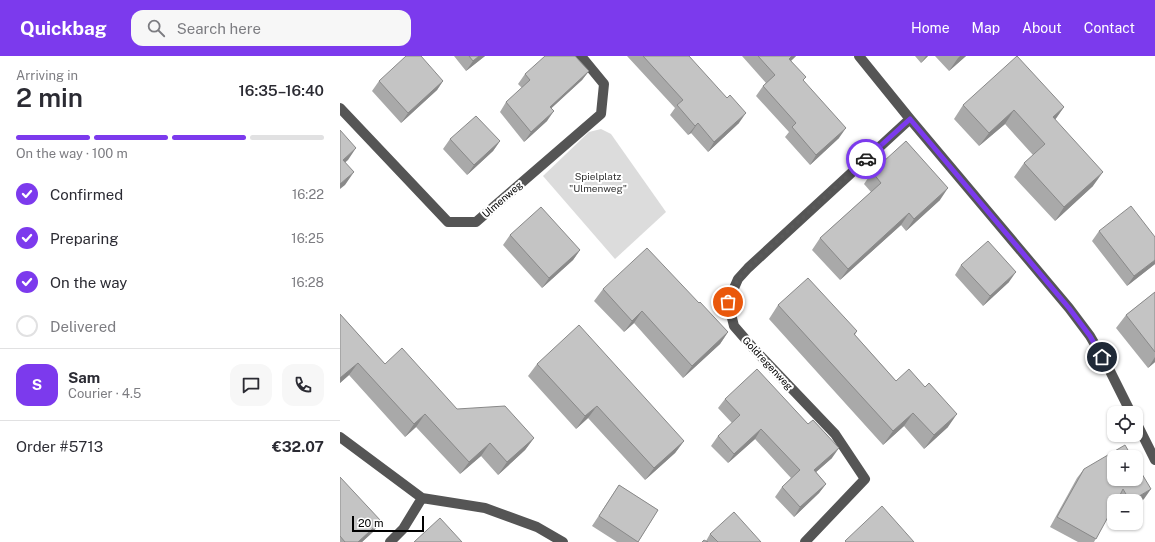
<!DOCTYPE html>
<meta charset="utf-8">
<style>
body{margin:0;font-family:"Public Sans",sans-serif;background:#f7f7f7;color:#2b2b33;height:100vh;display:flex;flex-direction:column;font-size:15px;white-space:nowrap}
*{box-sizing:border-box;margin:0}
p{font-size:13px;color:#7c7c81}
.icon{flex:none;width:22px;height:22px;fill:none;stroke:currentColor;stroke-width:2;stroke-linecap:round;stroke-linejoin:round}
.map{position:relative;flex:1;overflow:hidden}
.panel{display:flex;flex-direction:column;background:#fff;width:340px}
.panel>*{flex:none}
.fabs{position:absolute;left:767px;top:350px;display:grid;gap:8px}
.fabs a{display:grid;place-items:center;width:36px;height:36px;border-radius:8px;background:#fff;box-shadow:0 1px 3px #0004;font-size:20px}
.scale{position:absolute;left:12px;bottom:10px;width:72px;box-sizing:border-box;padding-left:4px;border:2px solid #000;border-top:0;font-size:11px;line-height:14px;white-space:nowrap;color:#000;-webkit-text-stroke:3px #fff;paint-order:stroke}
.pin{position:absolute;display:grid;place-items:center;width:34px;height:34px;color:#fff;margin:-17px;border:2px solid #fff;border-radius:50%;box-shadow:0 1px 4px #0007}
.courier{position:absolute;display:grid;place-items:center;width:40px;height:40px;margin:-20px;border:3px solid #7c3aed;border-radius:50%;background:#fff;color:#222;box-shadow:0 1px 5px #0007}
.summary em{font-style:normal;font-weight:600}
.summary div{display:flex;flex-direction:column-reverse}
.summary{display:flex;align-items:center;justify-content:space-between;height:68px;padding:0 16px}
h1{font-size:26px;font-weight:600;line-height:30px}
.bar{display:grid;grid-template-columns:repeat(4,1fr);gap:6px 4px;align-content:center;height:48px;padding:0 16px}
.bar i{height:5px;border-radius:3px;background:#e1e1e2}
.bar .current{background:#7c3aed}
.bar p{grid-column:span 4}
.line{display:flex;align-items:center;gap:10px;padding:0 16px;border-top:1px solid #e1e1e2}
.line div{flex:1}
.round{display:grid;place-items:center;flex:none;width:42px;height:42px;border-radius:12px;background:#f7f7f7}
ol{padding:0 16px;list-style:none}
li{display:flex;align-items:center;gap:12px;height:44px}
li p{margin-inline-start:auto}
li .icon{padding:4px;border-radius:50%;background:#7c3aed;color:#fff;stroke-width:4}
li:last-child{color:#7c7c81}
li i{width:22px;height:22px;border:2px solid #e1e1e2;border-radius:50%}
header{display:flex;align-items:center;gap:24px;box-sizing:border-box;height:56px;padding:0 20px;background:#7c3aed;color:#fff}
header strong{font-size:19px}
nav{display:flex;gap:22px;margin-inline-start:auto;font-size:14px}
.search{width:280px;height:36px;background:#f7f7f7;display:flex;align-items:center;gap:10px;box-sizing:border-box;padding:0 14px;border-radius:12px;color:#7c7c81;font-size:15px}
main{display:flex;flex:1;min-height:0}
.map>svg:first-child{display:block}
.green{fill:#dcdcdc}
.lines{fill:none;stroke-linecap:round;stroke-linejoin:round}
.minor{stroke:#555;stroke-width:10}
.wall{fill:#a9a9a9}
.shaded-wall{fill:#898989}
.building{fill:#c4c4c4;stroke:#898989}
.done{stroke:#595959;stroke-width:4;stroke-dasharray:0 7.2}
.route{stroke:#7c3aed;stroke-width:5}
.labels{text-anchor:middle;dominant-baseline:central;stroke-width:4;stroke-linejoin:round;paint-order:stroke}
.park-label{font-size:10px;fill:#333;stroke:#fff}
.street-label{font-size:10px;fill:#000;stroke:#fff}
</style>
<header>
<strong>Quickbag</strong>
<div class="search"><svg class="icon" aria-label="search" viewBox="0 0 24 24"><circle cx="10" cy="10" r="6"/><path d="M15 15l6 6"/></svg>Search here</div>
<nav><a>Home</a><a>Map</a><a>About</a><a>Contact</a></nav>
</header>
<main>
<section class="panel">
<div class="summary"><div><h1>2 min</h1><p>Arriving in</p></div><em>16:35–16:40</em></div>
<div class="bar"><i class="current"></i><i class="current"></i><i class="current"></i><i></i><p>On the way · 100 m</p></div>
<ol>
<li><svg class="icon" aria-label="check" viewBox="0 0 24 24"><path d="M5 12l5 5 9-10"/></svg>Confirmed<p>16:22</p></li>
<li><svg class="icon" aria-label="check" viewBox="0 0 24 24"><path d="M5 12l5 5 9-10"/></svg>Preparing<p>16:25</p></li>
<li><svg class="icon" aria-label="check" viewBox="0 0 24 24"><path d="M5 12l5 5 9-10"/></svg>On the way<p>16:28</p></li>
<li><i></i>Delivered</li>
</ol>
<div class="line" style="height:72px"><b class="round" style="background:#7c3aed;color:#fff">S</b><div><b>Sam</b><p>Courier · 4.5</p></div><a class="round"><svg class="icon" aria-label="chat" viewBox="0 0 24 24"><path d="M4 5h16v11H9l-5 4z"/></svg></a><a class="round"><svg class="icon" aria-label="phone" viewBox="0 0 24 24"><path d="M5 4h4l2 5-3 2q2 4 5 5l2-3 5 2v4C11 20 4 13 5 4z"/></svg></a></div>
<div class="line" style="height:52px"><div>Order #5713</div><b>€32.07</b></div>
</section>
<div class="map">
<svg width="815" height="486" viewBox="0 0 815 486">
<rect width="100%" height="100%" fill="#fff"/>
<path class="green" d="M261,73L271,78L326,156L275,203L203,120L249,76Z"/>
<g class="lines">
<path class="minor" d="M519,0L570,63L729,252L750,280L768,311L791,357
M0,52L108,166H136L261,58L264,28L241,0
M796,366L815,404
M0,381L82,442L145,452L197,471L223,486
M50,486L63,473L82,442
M465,486L525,423L495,378L414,293L394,270L388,246L398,223L408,212L570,63"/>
</g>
<path class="wall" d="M114,0H145L126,15Z
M287,0H349L399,67L368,96L351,77L348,79L330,59L335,52Z
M402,0H456L451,5L499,82L470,109L445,81L449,76L416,40L423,30L426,27Z
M575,0H588L581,7Z
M595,0H626L609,15Z
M249,15L242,24L211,52L207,65L184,86L160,56L166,46L182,32L178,28L185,18Z
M39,25H103L97,34L61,67L32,35Z
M623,49L724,51L715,64L753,130L715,165L674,121L684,107L693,99L665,68L639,90L614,63Z
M110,83L160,85L153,95L127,119L103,93Z
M532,116L600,144L566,175L561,169L500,224L472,194L480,182L531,136L524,128Z
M759,175L815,208L787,230L752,185Z
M170,179L240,194L233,204L202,232L163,189Z
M621,209L669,226L643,250L615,219Z
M263,233L359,247L388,276L380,288L343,322L294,267L284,276L254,245Z
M815,236V306L808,312L776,272L786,259Z
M438,249L517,275L515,279L556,325L608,371L584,393L564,370L543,389L429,263Z
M0,258L45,308L117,353L194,382L185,394L158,419L141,400L120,418L76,371L65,381L9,319L0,327Z
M197,308L344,385L335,397L305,424L248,362L236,373L188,320Z
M385,343L492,402L476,416L486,428L479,437L454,461L435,441L442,431L451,422L415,383L388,407L371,390L378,380L392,367L378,352Z
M744,413L804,443L796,448V445H778L777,444L754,486H738L710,471L737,422Z
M0,421L34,475L22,486H0Z
M279,429L318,454L298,486H277L252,470Z
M370,478L421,486H362L366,485Z"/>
<path class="shaded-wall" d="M139,0H145L126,15L133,5Z
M452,0H456L442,13L449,3Z
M586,0H588L581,7Z
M620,0H626L609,15L618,2Z
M249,15L242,24L203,60L210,51Z
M103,25L97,34L61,67L68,57Z
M724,51L714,65L713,61Z
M674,54L665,68L639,90L649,77Z
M214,55L207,65L184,86L191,76Z
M406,57L399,67L368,96L374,86Z
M358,67L351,77L348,79L355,70Z
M506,72L499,82L470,109L476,99Z
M160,85L153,95L127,119L134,109Z
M16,92L8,104L0,111L3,104Z
M14,116L5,129L0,133V128Z
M763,116L753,130L715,165L724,151Z
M608,132L600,144L566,175L574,163Z
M569,157L561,169L500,224L508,213Z
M240,194L233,204L202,232L209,222Z
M815,204V208L787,230L794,220Z
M676,216L669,226L643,250L650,240Z
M302,255L294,267L284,276L292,265Z
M388,276L380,288L343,322L352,310Z
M815,301V306L808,312Z
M18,307L9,319L0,327V322Z
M257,350L248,362L236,373L245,360Z
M573,357L564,370L543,389L553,375Z
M85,358L76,371L65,381L74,368Z
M617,358L608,371L584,393L594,379Z
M421,373L415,383L388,407L394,398Z
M194,382L185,394L158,419L167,406Z
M344,385L335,397L305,424L314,412Z
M150,387L141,400L120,418L129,406Z
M499,392L492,402L467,424L474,414Z
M486,428L479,437L454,461L460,451Z
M811,433L804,443L796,448V445H791Z
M41,465L34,475L22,486H18Z"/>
<path class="building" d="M66,0H81L103,25L68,57L39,25Z
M129,0H139L133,5Z
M205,0H235L249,15L210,51L214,55L191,76L166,46L190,24L185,18Z
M303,0H349L387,42L390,39L406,57L374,86L358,67L355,70L337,49L343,44Z
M418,0H452L449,3L466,21L463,24L506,72L476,99L452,71L456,67L423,30L435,19Z
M677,0L724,51L713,61L763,116L724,151L684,107L705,88L674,54L649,77L623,49Z
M136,60L160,85L134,109L110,83Z
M0,74L16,92L3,104L14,116L0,128Z
M566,85L608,132L574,163L569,157L508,213L480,182L541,127L532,116Z
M791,150L815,181V204L794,220L759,175Z
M201,151L240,194L209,222L170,179Z
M648,185L676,216L650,240L621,209Z
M307,192L359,247L360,246L388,276L352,310L302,255L292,265L263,233Z
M468,222L517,275L514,278L556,325L569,313L585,331L589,327L617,358L594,379L573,357L553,375L438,249Z
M815,236V296L786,259Z
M0,258L45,308L62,292L117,353L165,350L194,382L167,406L150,387L129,406L85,358L74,368L18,307L0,322Z
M239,269L344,385L314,412L257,350L245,360L197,308Z
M417,313L468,368L473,364L499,392L474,414L486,428L460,451L442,431L460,414L421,373L394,398L378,380L400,359L385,343Z
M785,389L792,401H774V423H796V408L811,433L791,445H790L783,433L777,445H774V450L756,483L717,461L744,413Z
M0,421L41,465L18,486H5L0,480Z
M279,429L318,454L298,486L259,460Z
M542,450L574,486H506L505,485Z
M394,456L421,486H378L370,478Z
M100,462L122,486H74Z
M364,484L368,486H362Z"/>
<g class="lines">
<path class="done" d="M388,246L398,223L408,212L526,103"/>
<path class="route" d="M526,103L570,63L729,252L750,280L762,301"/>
</g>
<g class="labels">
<g class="park-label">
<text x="258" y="120">Spielplatz<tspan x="258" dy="12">"Ulmenweg"</tspan></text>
</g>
<g class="street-label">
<text transform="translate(162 143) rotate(-41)">Ulmenweg</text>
<text transform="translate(428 307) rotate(47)">Goldregenweg</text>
</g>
</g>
</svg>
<div class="fabs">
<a><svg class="icon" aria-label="locate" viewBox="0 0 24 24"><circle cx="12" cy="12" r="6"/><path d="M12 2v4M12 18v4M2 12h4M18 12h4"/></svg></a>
<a>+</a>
<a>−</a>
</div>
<div class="scale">20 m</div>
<div class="pin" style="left:388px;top:246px;background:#ea580c"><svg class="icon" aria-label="bag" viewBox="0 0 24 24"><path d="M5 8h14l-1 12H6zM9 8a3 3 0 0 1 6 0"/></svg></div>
<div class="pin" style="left:762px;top:301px;background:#1f2937"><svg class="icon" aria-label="home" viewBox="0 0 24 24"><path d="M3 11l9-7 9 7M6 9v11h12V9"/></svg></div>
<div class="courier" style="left:526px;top:103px"><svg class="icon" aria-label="car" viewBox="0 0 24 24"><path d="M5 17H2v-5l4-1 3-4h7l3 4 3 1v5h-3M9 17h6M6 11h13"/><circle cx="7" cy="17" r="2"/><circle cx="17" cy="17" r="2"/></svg></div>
</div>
</main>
